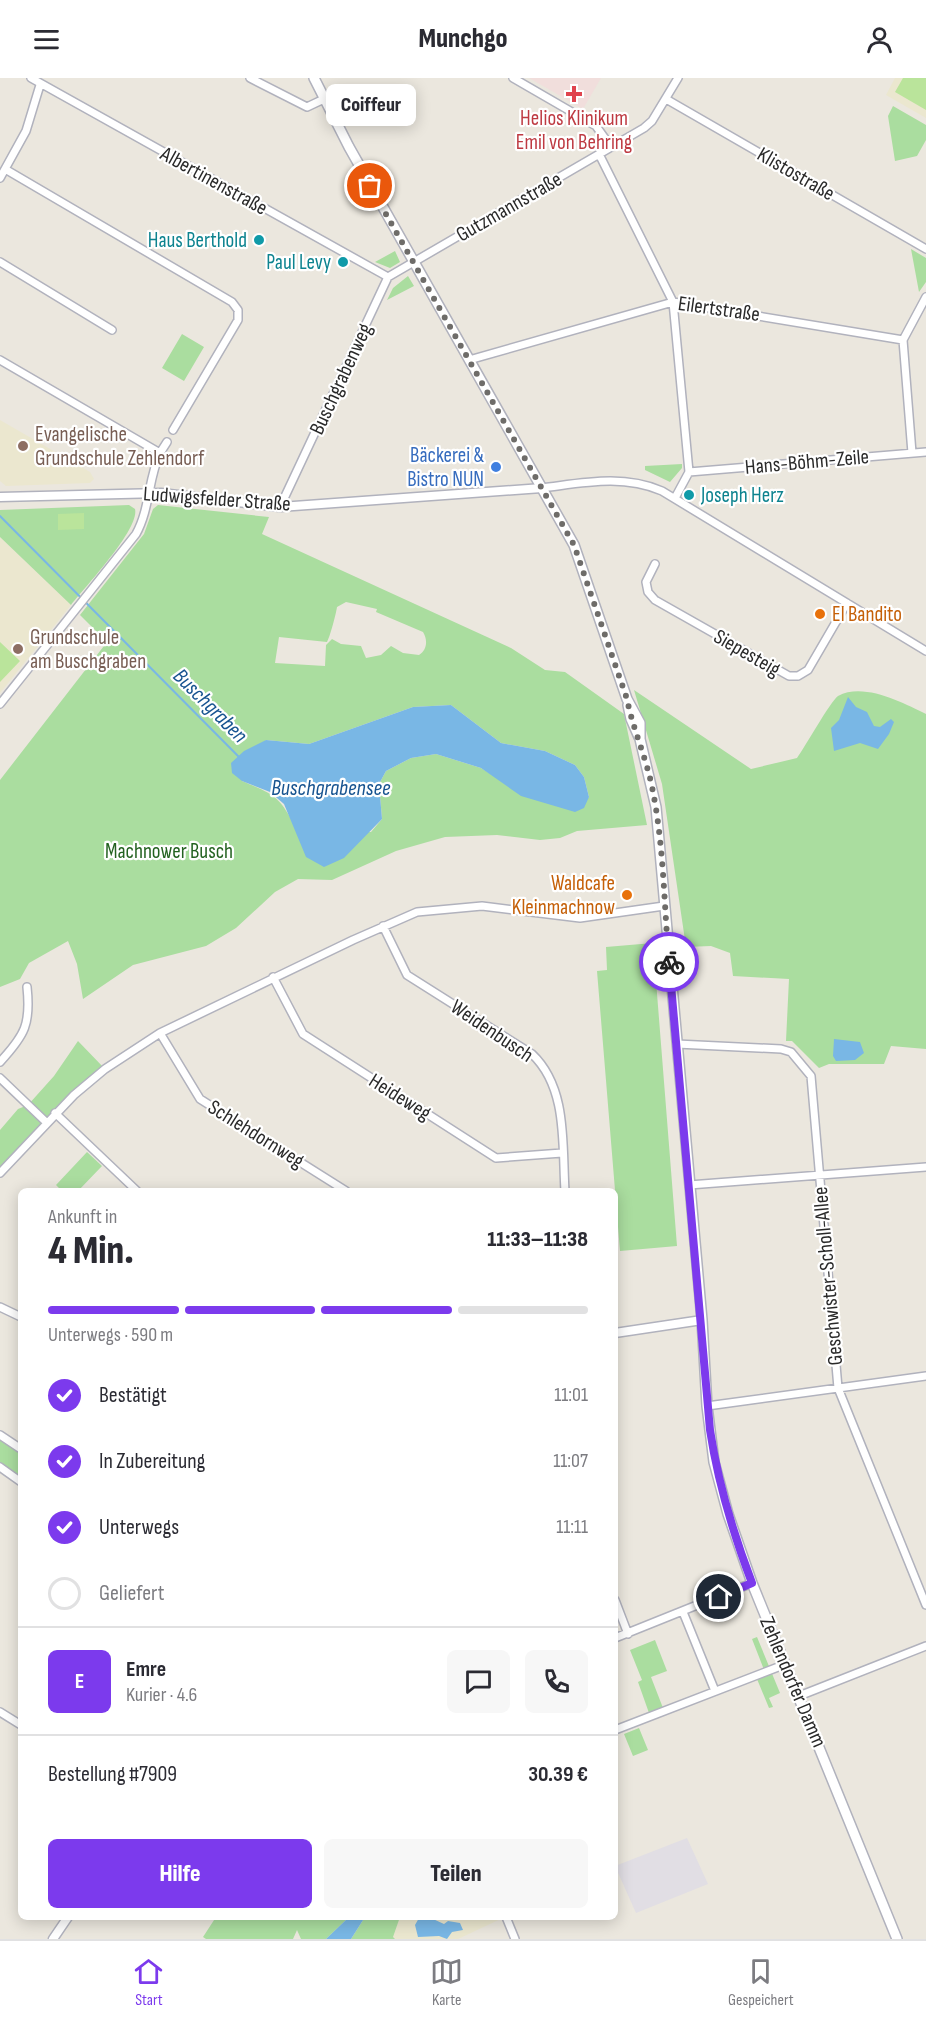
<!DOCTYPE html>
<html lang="de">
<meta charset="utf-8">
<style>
body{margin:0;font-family:"Sofia Sans Condensed",sans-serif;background:#f7f7f7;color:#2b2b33;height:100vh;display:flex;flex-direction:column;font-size:22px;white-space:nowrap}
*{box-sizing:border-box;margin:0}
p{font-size:20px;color:#7c7c81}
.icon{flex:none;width:33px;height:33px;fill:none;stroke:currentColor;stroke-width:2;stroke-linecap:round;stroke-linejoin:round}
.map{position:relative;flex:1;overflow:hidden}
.panel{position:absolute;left:18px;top:1110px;width:600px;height:732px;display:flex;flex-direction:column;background:#fff;border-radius:9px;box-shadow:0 3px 15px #0003}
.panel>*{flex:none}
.pin{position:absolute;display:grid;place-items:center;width:51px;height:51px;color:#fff;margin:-26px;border:3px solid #fff;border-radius:50%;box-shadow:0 2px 6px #0007}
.courier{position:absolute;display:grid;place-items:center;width:60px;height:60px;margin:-30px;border:4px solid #7c3aed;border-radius:50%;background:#fff;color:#222;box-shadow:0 2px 8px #0007}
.bubble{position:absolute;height:42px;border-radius:9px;background:#fff;box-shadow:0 3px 15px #0003;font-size:20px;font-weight:800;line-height:42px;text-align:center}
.headline em{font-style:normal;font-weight:800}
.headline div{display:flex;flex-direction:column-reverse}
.headline{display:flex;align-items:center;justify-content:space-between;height:102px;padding:0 30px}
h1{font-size:39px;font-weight:800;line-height:45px}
.bar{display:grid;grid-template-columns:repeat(4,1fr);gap:9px 6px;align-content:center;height:72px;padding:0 30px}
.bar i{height:8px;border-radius:4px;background:#e1e1e2}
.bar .active{background:#7c3aed}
.bar p{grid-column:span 4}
.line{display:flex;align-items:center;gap:15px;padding:0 30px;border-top:2px solid #e1e1e2}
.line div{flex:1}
.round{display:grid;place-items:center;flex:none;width:63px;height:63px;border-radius:9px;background:#f7f7f7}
ol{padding:0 30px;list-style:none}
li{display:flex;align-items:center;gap:18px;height:66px}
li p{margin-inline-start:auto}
li .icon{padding:6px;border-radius:50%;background:#7c3aed;color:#fff;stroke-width:4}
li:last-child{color:#7c7c81}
li i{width:33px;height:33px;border:3px solid #e1e1e2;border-radius:50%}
.action{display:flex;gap:12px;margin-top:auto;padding:12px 30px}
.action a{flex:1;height:69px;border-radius:9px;background:#7c3aed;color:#fff;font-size:24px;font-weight:800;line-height:69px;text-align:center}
.action a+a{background:#f7f7f7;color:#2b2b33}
header{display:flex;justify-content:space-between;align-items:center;height:78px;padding:0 30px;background:#fff;font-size:27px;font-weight:800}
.dock{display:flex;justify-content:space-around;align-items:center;height:84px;border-top:2px solid #e1e1e2;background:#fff;font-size:16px;color:#7c7c81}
.dock a{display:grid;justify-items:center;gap:3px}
.dock .active{color:#7c3aed}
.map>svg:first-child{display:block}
.industrial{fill:#e1dee4}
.education{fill:#ebe7cf}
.medical{fill:#f1dedc}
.green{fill:#aadd9f;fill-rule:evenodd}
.pitch{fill:#bae49b}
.water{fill:#79b7e5}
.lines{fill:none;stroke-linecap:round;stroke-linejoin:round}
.stream{stroke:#79b7e5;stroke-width:2}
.minor-casing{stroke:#b1b2bd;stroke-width:10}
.tertiary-casing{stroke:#b1b2bd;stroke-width:11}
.secondary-casing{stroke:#b1b2bd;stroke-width:12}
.minor{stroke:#fff;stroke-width:7}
.tertiary{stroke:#fff;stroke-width:8}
.secondary{stroke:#fff;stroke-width:9}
.done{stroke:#6e6c69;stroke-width:6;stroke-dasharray:0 10.8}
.route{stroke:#7c3aed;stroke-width:8}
.health-dot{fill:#e0444e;stroke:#fff;stroke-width:2}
.culture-dot{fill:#0f9aa8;stroke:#fff;stroke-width:2}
.education-dot{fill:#8d6e63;stroke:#fff;stroke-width:2}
.shop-dot{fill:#3f7fe0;stroke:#fff;stroke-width:2}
.food-dot{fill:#e8710a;stroke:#fff;stroke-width:2}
.labels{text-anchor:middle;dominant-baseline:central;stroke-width:4.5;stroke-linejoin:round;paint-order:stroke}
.health-label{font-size:21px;fill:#be3a42;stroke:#fff}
.street-label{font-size:21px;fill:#2a2a2a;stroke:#fff}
.culture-label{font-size:21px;fill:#0d838f;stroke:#fff;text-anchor:end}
.education-label{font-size:21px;fill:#785e54;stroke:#fff;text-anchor:start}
.shop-label{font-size:21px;fill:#366cbe;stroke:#fff;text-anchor:end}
.food-label{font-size:21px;fill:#c56008;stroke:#fff;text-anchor:start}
.park-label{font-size:21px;fill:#236220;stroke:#fff}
.water-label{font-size:22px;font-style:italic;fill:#185490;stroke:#fff}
</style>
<header><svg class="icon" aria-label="menu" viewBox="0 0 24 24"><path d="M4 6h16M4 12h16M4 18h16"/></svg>Munchgo<svg class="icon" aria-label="person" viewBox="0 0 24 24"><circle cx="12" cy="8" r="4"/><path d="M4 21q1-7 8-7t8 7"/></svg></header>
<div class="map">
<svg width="926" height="1861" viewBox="0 0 926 1861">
<rect width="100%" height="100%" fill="#ebe7de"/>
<path class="industrial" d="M687,1760L708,1806L636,1835L615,1788Z"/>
<path class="education" d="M895,0H926V40L886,17Z
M0,342L90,394L94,401L90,405L6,408L0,403Z
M0,459L71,527L0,615Z
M400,1839H505L458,1861H395L393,1859Z"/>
<path class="medical" d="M529,0H601L583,31Z"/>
<path class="green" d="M893,28L926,47V62L917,78L895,83L888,38Z
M911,171L926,180V204L919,214Z
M395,173L400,184L390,190L375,184Z
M408,198L414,208L387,222L393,210Z
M182,256L204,269L184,303L162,290Z
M682,386V390L670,404L645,392V388Z
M129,427L135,431C140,451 84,510 71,527L0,459V432Z
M158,427L269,439L262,456L511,570L545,592L565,594L624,636L647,747L577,753L560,760L540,762L497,757L445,759L396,773L332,802L298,801L275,814L236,850L206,868L133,887L83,921L77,886L68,863L29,885L20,901L0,909V702L107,564L80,537L144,456L153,431ZM346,524L377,531L376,534L423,554C428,562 427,572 419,577L403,575L391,568L381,577L366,580L361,568L341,566L332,561L326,567L325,588L275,585L279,559L327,564C330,559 336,536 337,529ZM451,627L501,665L545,673L575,687L584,699L589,719L586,722L494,698L481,690L436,676L411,680L386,693L379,706L382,741L371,754L295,749C280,718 273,716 242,703L266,662L309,666L413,629Z
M634,612L751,691L797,680C805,669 830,624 838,618C864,604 903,625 926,636V971L891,968L884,986H829L819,990L792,963H786L789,901L733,898L730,875L711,868L686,869L662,706Z
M653,865L677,1168L620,1173L597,893L607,892L606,869Z
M78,963L105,991L74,1017L0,1095V1052L18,1031L28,1027L54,998Z
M87,1074L102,1088L78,1113H62L56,1107Z
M0,1357L21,1371V1404L0,1389Z
M757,1559L780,1615L769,1620L773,1629L769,1630L757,1601L766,1597L752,1561Z
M655,1562L667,1593L651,1599L663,1630L649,1635L638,1604L642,1602L630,1572Z
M639,1650L648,1672L633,1678L624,1656Z
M216,1839H349L326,1861H301L297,1852L293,1861H206L203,1859Z
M365,1839H400L393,1859L395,1861H351Z"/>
<path class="pitch" d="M903,0H926V32L895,14Z
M84,435V451L58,452V436Z
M0,564L20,583L0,604Z"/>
<path class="water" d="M848,619L856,629L867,634L874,648L880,649L891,641L894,644L889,656L878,671L860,665L834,673L831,650L839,642Z
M451,627L501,665L545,673L575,687L584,699L589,719L584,730L575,734L521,718L481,690L436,676L411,680L386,693L379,706L382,741L344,780L324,789L306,779L284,726L270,714L242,703L232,695L231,685L244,673L266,662L309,666L413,629Z
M834,961L860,964L864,975L855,982L836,983L833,978Z
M349,1839H365L351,1861H326Z
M419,1840L433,1841L444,1846L448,1843L460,1845L463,1852L452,1854L447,1861L439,1858L418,1859L415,1847Z"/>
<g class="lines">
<path class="stream" d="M0,438L239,679"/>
<g class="minor-casing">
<path id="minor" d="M31,0L388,199
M250,0L307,29L324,21
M513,0L596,48L611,69
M666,21L926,171
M599,76L673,224L689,394L675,420
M5,91L232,224L238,232V242L173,352
M0,100L26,53L40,7
M0,184L112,252
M0,282L160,375L167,364
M469,282L673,224L903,262
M912,375L903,262L926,219
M689,394L926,374
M542,410C583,405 622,396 662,413L926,573
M280,429L388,199L644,50L652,43L678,0
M655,486L646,504L648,514L655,522L789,598H798L808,592L847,525
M0,626L136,456C150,431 148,401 160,375
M383,848L407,897L532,976C568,1010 562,1067 565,1113
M273,899L303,956L496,1080L562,1075
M160,955L200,1021L346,1113
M677,966L781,971L791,974L811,998L838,1310L926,1527
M0,984C25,957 31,946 27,909
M0,1000L46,1044
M55,1035L137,1113
M0,1095L74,1017L105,991L160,955L353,862L417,834L482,828L580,840L664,828
M689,1107L926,1089
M0,1229L21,1239
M707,1328L926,1298
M0,1357L21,1371
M0,1389L21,1404
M615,1522L628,1556
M683,1534L715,1613
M615,1560L752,1505
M799,1618L926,1568
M0,1634L21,1647
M615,1652L786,1586
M506,1839L515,1861"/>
</g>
<g class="tertiary-casing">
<path id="tertiary" d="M0,419L161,415L280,429L542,410
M615,1255L702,1242
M53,1861L68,1839"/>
</g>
<g class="secondary-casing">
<path id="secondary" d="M314,0L349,69L574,467L627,621L640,645V661L656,729L702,1242L707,1328L714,1384L728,1436L752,1505L897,1861
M628,627L631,641L639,659"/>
</g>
<use href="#minor" class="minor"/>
<use href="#tertiary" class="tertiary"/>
<use href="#secondary" class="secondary"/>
</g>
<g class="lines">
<path class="done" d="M370,108L574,467L627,621C633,652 647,681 653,714C664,770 664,828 669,884"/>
<path class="route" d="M669,884L710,1352C718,1405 733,1455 752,1505L719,1519"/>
</g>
<path class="health-dot" d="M571 7h6v6h6v6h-6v6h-6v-6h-6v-6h6z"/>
<g class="culture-dot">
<circle cx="259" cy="162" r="6"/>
<circle cx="343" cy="184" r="6"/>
<circle cx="689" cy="417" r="6"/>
</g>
<g class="education-dot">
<circle cx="23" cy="368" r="6"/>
<circle cx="18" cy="571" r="6"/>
</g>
<circle class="shop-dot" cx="496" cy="389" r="6"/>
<g class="food-dot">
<circle cx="820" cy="536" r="6"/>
<circle cx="627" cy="817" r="6"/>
</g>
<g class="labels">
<g class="health-label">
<text x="574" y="40">Helios Klinikum<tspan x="574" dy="24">Emil von Behring</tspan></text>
</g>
<g class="street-label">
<text transform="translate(796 96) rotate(30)">Klistostraße</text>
<text transform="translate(214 103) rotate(29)">Albertinenstraße</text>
<text transform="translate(509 129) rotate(-30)">Gutzmannstraße</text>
<text transform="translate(719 231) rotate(8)">Eilertstraße</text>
<text transform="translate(341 301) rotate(-65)">Buschgrabenweg</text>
<text transform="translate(807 384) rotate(-5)">Hans-Böhm-Zeile</text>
<text transform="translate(217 421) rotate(4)">Ludwigsfelder Straße</text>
<text transform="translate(747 575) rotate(30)">Siepesteig</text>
<text transform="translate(492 953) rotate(34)">Weidenbusch</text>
<text transform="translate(400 1019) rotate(32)">Heideweg</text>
<text transform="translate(256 1056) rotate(32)">Schlehdornweg</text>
<text transform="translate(828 1198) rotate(-95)">Geschwister-Scholl-Allee</text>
<text transform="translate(793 1604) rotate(67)">Zehlendorfer Damm</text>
</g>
<g class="culture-label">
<text x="247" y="162">Haus Berthold</text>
<text x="331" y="184">Paul Levy</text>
<text x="701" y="417" text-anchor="start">Joseph Herz</text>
</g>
<g class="education-label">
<text x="35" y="356">Evangelische<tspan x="35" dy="24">Grundschule Zehlendorf</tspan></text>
<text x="30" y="559">Grundschule<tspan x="30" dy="24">am Buschgraben</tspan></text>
</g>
<g class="shop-label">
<text x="484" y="377">Bäckerei &amp;<tspan x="484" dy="24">Bistro NUN</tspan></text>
</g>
<g class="food-label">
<text x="832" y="536">El Bandito</text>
<text x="615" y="805" text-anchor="end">Waldcafe<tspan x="615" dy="24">Kleinmachnow</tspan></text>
</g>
<g class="park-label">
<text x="169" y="773">Machnower Busch</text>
</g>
<g class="water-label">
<text transform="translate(210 628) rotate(45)">Buschgraben</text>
<text x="331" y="710">Buschgrabensee</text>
</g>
</g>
</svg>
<div class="pin" style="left:370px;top:108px;background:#ea580c"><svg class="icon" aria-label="bag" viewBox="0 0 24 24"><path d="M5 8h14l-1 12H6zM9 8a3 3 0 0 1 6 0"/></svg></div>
<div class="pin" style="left:719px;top:1519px;background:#1f2937"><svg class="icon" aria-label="home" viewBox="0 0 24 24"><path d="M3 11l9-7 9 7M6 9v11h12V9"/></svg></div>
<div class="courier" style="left:669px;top:884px"><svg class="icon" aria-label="bike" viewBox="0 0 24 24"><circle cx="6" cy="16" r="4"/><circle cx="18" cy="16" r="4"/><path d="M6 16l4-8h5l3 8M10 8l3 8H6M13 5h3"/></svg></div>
<div class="bubble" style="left:326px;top:6px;width:90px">Coiffeur</div>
<section class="panel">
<div class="headline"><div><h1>4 Min.</h1><p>Ankunft in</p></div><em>11:33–11:38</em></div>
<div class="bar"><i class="active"></i><i class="active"></i><i class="active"></i><i></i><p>Unterwegs · 590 m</p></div>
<ol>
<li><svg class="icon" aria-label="check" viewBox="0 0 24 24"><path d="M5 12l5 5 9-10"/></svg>Bestätigt<p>11:01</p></li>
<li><svg class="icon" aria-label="check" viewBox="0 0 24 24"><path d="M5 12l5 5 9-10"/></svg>In Zubereitung<p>11:07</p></li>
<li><svg class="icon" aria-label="check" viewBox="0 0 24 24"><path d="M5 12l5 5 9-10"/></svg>Unterwegs<p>11:11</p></li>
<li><i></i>Geliefert</li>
</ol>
<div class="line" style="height:108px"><b class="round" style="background:#7c3aed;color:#fff">E</b><div><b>Emre</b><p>Kurier · 4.6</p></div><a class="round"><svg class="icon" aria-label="chat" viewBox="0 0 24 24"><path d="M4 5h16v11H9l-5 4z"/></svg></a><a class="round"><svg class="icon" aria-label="phone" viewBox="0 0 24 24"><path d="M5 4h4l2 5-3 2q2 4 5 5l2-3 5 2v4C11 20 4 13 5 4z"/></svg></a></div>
<div class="line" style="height:78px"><div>Bestellung #7909</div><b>30.39 €</b></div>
<div class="action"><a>Hilfe</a><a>Teilen</a></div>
</section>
</div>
<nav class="dock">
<a class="active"><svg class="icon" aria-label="home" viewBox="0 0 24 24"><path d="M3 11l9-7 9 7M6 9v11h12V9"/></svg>Start</a>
<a><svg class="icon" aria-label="map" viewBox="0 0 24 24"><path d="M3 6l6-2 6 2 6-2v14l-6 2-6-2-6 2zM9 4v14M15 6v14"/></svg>Karte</a>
<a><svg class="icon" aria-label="saved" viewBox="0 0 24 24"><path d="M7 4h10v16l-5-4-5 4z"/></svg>Gespeichert</a>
</nav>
